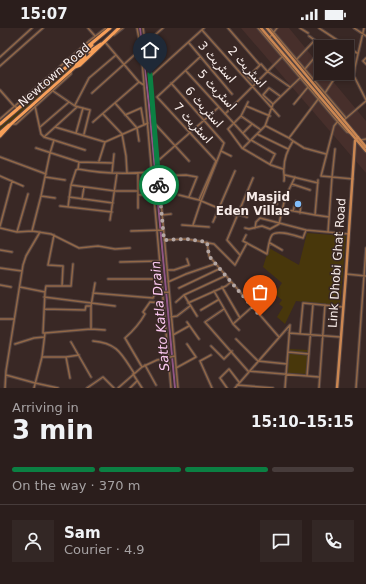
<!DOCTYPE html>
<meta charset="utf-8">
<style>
body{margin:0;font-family:"DejaVu Sans",Cairo,sans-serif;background:#332725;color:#f1f3f6;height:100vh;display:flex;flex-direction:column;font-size:15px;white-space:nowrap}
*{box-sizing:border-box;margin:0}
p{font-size:13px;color:#a6a2a3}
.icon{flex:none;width:22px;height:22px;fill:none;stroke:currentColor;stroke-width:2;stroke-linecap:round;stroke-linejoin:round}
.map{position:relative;height:360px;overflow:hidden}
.sheet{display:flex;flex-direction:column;background:#2b1e1c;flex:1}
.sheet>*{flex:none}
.fabs{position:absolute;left:314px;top:12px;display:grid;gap:8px}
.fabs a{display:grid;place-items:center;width:40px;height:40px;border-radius:0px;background:#2b1e1c;box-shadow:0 2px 6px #0003,0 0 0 1px #473c3b;font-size:20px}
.pin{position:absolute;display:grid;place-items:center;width:34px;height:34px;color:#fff;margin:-41px -17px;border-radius:50% 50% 50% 0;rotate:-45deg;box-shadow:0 0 4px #0007}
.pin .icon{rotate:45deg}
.courier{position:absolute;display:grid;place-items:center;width:40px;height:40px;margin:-20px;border:3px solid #0b8043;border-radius:50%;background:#fff;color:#222;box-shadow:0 1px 5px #0007}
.overview em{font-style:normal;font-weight:600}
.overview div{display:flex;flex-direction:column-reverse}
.overview{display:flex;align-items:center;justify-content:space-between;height:68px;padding:0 12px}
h1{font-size:26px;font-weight:600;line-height:30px}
.bar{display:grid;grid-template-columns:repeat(4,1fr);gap:6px 4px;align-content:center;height:48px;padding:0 12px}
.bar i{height:5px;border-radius:3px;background:#473c3b}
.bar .selected{background:#0b8043}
.bar p{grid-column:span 4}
.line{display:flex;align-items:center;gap:10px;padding:0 12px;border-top:1px solid #473c3b}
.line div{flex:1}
.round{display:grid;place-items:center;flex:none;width:42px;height:42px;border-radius:0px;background:#332725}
.status{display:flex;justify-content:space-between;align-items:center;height:28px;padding:0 20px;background:#2b1e1c;direction:ltr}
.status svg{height:11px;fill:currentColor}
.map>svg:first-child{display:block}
.built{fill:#472f2b}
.green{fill:#48370b}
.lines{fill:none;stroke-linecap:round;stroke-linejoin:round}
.canal{stroke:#8e5584;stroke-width:2}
.street-casing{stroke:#544340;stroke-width:3.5}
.secondary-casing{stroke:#544340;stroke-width:4.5}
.primary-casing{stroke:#544340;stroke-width:5}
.street{stroke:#916747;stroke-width:1.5}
.secondary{stroke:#cb8752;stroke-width:2.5}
.primary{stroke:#f79f59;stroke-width:3}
.done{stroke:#b4a7a4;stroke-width:4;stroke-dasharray:0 7.2}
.route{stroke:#0b8043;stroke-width:5}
.poi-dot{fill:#81bdfa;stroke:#392825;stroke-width:1.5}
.labels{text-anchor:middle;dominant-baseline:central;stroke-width:3;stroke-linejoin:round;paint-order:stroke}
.street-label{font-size:12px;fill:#f7ece9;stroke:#392825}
.poi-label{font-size:12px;font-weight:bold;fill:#f7ece9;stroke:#392825;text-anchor:end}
.water-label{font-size:13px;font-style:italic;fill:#fbc8f0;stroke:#392825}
</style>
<div class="status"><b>15:07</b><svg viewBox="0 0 49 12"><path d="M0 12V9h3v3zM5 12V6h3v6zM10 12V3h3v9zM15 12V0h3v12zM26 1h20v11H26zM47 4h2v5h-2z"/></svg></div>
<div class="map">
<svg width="366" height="360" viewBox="0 0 366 360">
<rect width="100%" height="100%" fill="#392825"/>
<path class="built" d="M241,0H289L321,39V45H326L366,93V145Z"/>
<path class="green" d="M82,27H83V29L0,104V99Z
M307,205L346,208L340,278L296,273L285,296L277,289L283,279L279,276L282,272L275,266L282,255L263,239L269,220L299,237Z
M289,321L308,322L307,346L288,345Z"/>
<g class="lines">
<path class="canal" d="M140,0L149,77L175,360"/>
<g class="street-casing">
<path id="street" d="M88,0L95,8
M137,0L141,21L144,56
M143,0L148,30L178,360
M228,0L260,37L248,49L255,55
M258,0L337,93L347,104L350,105
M270,0L346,90
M300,0L308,5
M319,0L357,25
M354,0L366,8
M364,0L355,39L354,48L366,72
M202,2L279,88
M113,6L114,7L123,0
M155,7L163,0
M309,8L320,16
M270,9L277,0
M189,15L232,66
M0,29L32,0
M200,29L157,69L216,133
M366,30L363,33L366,36
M297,31L315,12
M347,35L355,39
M261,36L267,43
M0,38L43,0
M305,41L321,22
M186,43L250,113
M267,43L290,59
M152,47L204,0
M139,54L144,57L171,360
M171,55L224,115L201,173L193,197
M0,62L14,78L18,80
M53,63L75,78L90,82L84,106
M92,65L141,21
M325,65L336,48L334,47
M248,74L241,88L228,101L242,120L271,137L283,141
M115,75L137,100L139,113
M273,76L263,67L269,60L280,68
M294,76L308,59
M75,77L89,50L116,27
M35,78L41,106L44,109L85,122
M246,78L270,88
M103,86L122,106L126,128L127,145
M225,86L283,28
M125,87L141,80L144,97
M241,88L261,102
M0,91L89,13L106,0
M344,92L366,73
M93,94L139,54L105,14
M12,96H16L71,46V43
M156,97L189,133
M266,98L289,110L319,70
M40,99L69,74
M55,99L105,114L148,95
M76,105L83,80
M243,105L252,96
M257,106L288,121
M44,109L77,79
M251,112L275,126L270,136
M361,112L366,111
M293,113L304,120L326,126
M36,120L79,134L113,135
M243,120L265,98L273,76L301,49
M335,121L332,149L321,148L334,98L338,93
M221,123L231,128
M0,129L46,146
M160,131L219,79
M99,133L105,114
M78,141C103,146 127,146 152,144
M112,145L114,126
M138,145V180
M285,147L318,155
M0,148L23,158
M159,148L186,147L197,149L189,169
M45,149L65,152
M284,153C285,148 283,144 284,140C284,130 288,121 293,113L289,110
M292,156L310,162
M71,157L115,163H138
M247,164L277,176
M138,167L154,166
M179,167L199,172L237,188
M41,168L55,170
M69,169L113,175
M82,171L84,159
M199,172L216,133
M60,178L112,184
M68,179L71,157L76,142L78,141L79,134
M283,181L315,187L329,189
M293,183L296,173L301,175L300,185
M237,186L247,189
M162,187L171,186
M315,187L318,152
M110,192L117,145
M213,194L235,143
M182,197L209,199
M0,198L12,153
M0,200L17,204L32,203L51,206L79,220L98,218L115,221L130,220
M245,200L249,201L262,198L270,201L279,196L285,170L295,149
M255,200L256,194L260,190L306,202L349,206
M32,203L41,168L50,125L54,112
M131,203L163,202
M17,204L28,166
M328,204L332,149L353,151
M54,207L48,237L63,238L62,258
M246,207L243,213L267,226C268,221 269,211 272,207C277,201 296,208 303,210L306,202
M164,212L187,211L214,216L235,237L247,215
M207,214L209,228L279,309
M270,215L282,222
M0,222L12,224
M240,227L227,212L253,150
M120,234L160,233
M0,240L22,243
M167,242H174L189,237L187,231
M346,246L366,248
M108,251H161
M168,254L186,246L215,236
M0,257L11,259
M20,259L45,264L43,305H45L42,329L34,360
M222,259L240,290
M179,260L219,241
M214,263L233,296L239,302
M45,264L46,258H71L73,236
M93,265L153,270L155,265L169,264
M184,267L197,288
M44,269L115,278
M176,274L184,267L225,248
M188,275L226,258L231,254
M44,281L85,282L86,278H91
M224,281L205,294L248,343L319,349
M201,282L218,272
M171,289L177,288L190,278
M0,291H14
M187,294L199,311
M233,296L252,279
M91,301V278L95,255
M45,305L91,301L105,302
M289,305L340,309
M300,306L303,275L343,279
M173,307L189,298
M236,311L258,333L287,336
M93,313C118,315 122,327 134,345
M71,314L91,349
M15,316L34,310L44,309
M211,318L224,331L232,323
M288,324L309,326
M211,327L200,333L212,360
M42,329H66L79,327
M66,329L70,350
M145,337L156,357
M142,339L125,310C133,303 140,295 145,286L143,284L150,274L163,275
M176,340L196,329L187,316
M133,346L142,360
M6,347L35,355L58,360
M307,348L313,276
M237,357L273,360
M5,360L6,343L23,237L26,228L40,204
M87,360L103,349L114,360
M118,360L142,339L157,332L175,328
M130,360L137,353
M227,360L220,350L229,341L239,354
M235,360L290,297
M285,360L290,297
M319,360L325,277
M356,360L366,220"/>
</g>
<g class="secondary-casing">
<path id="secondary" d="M261,0L366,123
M267,0L366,119
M337,360L346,246L355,113L358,109"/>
</g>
<g class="primary-casing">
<path id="primary" d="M92,17L88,21L89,24L101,16
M76,37L85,29L84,25L80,27
M0,96L70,36L75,29L110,0
M0,105L9,97
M0,108L11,96L75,39L80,37L119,0"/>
</g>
<use href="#street" class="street"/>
<use href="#secondary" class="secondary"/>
<use href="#primary" class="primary"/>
</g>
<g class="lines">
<path class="done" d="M159,157L164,212L187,211L207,214L209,228L260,288"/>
<path class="route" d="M150,46L159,157"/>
</g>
<circle class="poi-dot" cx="298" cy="176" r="4"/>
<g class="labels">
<g class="street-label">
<text transform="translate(217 34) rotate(49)">اسٹریٹ 3</text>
<text transform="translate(247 39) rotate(48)">اسٹریٹ 2</text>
<text transform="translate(54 47) rotate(-41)">Newtown Road</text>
<text transform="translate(217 62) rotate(47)">اسٹریٹ 5</text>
<text transform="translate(204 79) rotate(48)">اسٹریٹ 6</text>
<text transform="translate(193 95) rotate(47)">اسٹریٹ 7</text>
<text transform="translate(337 235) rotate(-86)">Link Dhobi Ghat Road</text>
</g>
<g class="poi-label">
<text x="290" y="169">Masjid<tspan x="290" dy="14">Eden Villas</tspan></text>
</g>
<g class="water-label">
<text transform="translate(160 288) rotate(-95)">Satto Katla Drain</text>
</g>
</g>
</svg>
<div class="fabs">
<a><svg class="icon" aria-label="layers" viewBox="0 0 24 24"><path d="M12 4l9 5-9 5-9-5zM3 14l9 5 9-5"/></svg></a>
</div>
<div class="pin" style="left:260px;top:288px;background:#ea580c"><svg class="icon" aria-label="bag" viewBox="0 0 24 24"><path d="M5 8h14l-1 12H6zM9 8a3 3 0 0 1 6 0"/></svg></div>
<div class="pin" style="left:150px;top:46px;background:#1f2937"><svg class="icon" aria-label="home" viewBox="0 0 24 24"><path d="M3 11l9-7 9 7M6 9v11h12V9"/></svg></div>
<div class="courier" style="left:159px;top:157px"><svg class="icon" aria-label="bike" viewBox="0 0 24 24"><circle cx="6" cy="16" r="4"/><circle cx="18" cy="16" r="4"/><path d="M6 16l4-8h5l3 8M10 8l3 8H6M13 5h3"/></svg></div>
</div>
<section class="sheet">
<div class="overview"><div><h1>3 min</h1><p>Arriving in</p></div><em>15:10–15:15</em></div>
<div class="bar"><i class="selected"></i><i class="selected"></i><i class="selected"></i><i></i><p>On the way · 370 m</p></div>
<div class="line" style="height:72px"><a class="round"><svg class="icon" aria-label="person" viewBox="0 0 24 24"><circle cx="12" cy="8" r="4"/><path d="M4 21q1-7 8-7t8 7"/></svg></a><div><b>Sam</b><p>Courier · 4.9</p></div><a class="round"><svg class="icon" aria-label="chat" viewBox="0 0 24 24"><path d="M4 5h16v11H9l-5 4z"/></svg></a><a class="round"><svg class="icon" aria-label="phone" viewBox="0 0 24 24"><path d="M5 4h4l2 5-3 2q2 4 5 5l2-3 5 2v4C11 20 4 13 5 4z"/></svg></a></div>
</section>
